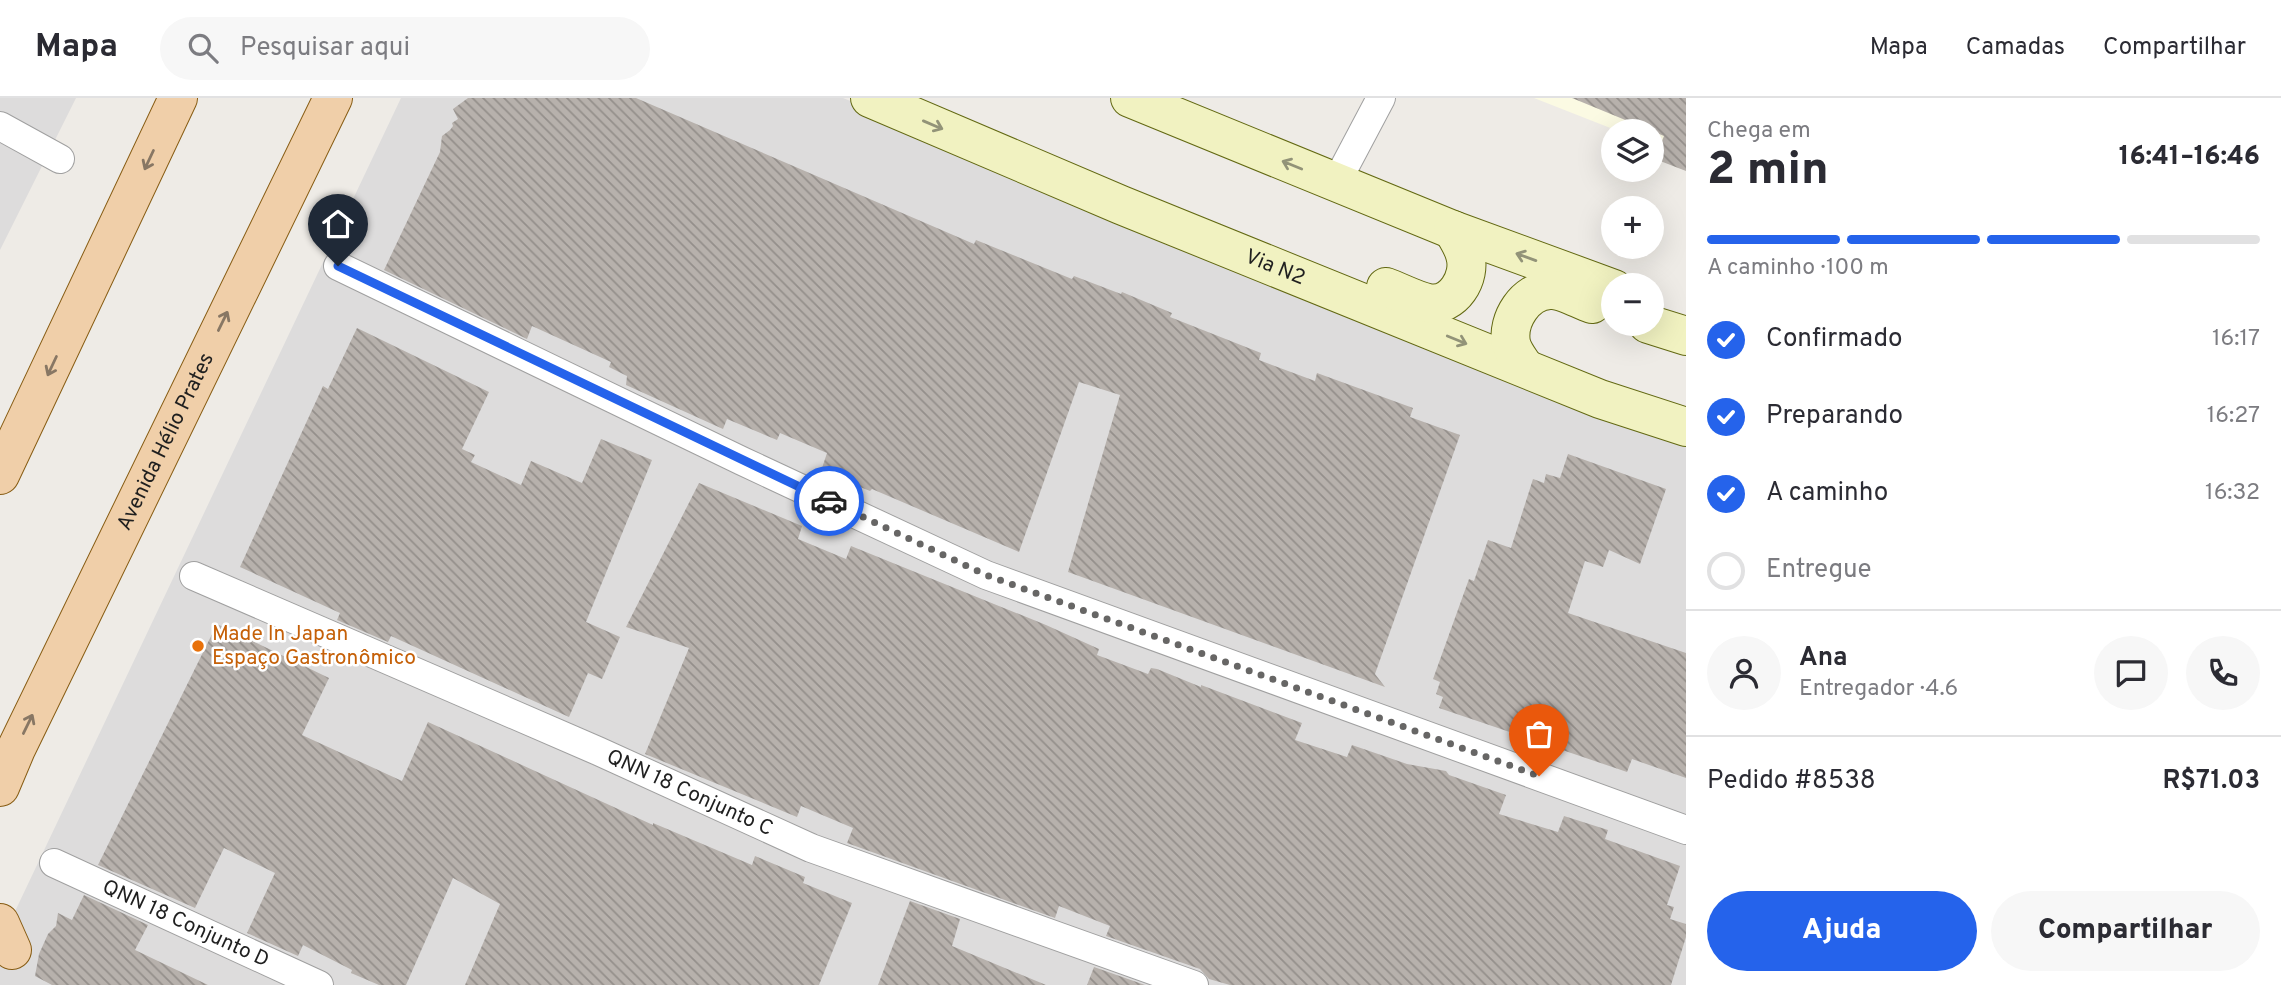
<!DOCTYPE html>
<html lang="pt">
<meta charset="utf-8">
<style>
body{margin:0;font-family:Overpass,sans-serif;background:#f7f7f7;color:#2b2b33;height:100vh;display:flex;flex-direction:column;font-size:26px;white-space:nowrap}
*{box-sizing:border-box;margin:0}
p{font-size:23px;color:#7c7c81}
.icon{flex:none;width:38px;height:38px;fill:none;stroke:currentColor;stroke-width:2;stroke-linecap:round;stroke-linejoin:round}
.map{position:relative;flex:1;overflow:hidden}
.panel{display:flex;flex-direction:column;background:#fff;width:595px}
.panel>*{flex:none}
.buttons{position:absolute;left:1601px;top:21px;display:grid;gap:14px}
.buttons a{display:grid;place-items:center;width:63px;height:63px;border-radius:50%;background:#fff;box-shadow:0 7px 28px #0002;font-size:35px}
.pin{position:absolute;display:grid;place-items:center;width:60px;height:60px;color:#fff;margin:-72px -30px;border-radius:50% 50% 50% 0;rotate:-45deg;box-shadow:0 0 7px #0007}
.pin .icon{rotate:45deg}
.courier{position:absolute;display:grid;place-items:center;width:70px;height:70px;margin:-35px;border:5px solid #2563eb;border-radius:50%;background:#fff;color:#222;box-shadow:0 2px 9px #0007}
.summary em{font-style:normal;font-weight:800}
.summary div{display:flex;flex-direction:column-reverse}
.summary{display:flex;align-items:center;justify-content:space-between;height:119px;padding:0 21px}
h1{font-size:46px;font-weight:800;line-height:52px}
.bar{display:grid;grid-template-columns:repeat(4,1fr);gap:10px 7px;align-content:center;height:84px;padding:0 21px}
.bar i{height:9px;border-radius:5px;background:#e1e1e2}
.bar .on{background:#2563eb}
.bar p{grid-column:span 4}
.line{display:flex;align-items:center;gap:18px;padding:0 21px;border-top:2px solid #e1e1e2}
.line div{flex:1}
.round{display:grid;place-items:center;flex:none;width:74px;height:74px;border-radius:37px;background:#f7f7f7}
ol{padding:0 21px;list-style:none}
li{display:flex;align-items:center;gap:21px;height:77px}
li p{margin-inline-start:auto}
li .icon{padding:7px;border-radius:50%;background:#2563eb;color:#fff;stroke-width:4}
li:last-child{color:#7c7c81}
li i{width:38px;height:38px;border:4px solid #e1e1e2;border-radius:50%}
.action{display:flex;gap:14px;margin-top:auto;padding:14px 21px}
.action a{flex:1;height:80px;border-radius:42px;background:#2563eb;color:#fff;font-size:28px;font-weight:800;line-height:80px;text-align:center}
.action a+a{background:#f7f7f7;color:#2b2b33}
header{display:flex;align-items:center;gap:42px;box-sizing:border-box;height:98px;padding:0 35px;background:#fff;border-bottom:2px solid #e1e1e2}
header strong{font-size:33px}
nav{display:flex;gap:38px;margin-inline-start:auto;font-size:24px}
.search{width:490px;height:63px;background:#f7f7f7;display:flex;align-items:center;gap:18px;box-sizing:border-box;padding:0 24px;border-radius:38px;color:#7c7c81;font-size:26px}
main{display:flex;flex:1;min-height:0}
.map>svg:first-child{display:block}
.residential{fill:#dddcdc}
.education{fill:#fbfae3}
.building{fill:url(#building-back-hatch)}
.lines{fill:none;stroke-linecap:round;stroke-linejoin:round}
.street-casing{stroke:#a0a0a0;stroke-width:30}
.secondary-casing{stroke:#636913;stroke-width:40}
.primary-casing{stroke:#875c13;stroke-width:40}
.street{stroke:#fff;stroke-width:28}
.secondary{stroke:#f1f2c1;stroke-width:38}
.primary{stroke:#f0cfa9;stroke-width:38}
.oneway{stroke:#929378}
.oneway2{stroke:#887764}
.done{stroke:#676665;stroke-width:7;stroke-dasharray:0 12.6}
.route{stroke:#2563eb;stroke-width:9}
.food-dot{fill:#e8710a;stroke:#fff;stroke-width:2.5}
.labels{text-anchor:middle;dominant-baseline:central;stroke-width:5;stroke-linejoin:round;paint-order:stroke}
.street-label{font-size:21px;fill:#1f1f1f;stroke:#fff}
.food-label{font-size:21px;fill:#c56008;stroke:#fff;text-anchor:start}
</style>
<header>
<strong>Mapa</strong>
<div class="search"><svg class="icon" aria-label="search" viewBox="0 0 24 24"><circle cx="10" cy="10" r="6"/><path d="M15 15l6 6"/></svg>Pesquisar aqui</div>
<nav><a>Mapa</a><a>Camadas</a><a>Compartilhar</a></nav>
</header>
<main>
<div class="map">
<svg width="1686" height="887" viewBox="0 0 1686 887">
<defs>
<pattern id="building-back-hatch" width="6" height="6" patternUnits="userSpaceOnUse" patternTransform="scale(1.75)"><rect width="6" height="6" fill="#b7b1ac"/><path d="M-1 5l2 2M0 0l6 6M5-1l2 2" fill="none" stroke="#948f8b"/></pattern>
</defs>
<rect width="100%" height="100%" fill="#eeebe6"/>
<path class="residential" d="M0,0H76L0,152Z
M401,0H843L1686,339V887H0V845Z"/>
<path class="education" d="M1534,0H1686V61L1652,47V33H1618Z"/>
<path class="building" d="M468,0H636L974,146L976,142L1072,181L1074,178L1121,196L1122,194L1172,215L1170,219L1261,255L1259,262L1315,283L1317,275L1413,310L1410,319L1460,337L1375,576L1385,589L1068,474L1120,297L1079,284L1019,454L872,391L870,393L821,373L827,355L780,335L777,342L727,321L723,331L626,287L627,278L609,269L611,264L532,228L527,241L384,172L440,54L442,38L450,32L453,28L452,25L458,21L453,11Z
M1572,0H1686V73L1655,61L1664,38Z
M357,230L489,294L462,351L475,357L471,364L521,387L531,363L582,385L601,341L652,362L586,524L620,539L602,581L588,575L569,619L391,538L388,544L337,522L340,515L240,469L323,288L328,291Z
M1568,356L1666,391L1640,466L1609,452L1603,469L1585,463L1568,515L1686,555V680L1632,661L1627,674L1439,610L1443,599L1436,596L1440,584L1433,581L1469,481L1474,483L1488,442L1511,450L1533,381L1544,385L1546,376L1560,380Z
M699,385L802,428L798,441L846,461L851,448L1046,527L1099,551L1097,557L1148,576L1151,570L1157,571L1201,589V587L1302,625L1295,642L1347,659L1352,647L1407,666L1446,673L1449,677L1506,697L1499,716L1558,734L1564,718L1608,732L1605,741L1680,768L1667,807L1674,809L1670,821L1686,826V839L1671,887H1230L1209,881L1200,871L1106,838L1110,828L1059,808L1055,820L847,745L853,730L801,708L797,719L645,656L689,550L626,529Z
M217,526L329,580L302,637L402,683L428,624L653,727V725L752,767L755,758L805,779L803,785L852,805L819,887H465L500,806L453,780L406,887H379L351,875L352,872L303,847L298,858L247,835L275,775L224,750L195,810L98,767Z
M84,797L148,827L135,852L208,887H52L35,878L39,856L48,836L56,828L58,815L72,822Z
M910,803L960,821L952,848L1046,887H878Z
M1094,869L1145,887H1087Z"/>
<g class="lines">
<g class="street-casing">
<g id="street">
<path d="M0,28L60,61"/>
<path d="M1336,85L1381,0"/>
<path d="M338,168L742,363L986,477L1686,732"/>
<path id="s1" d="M194,478L598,653L811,750L1194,887"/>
<path id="s2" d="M54,765L319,887"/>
</g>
</g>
<g class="secondary-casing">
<g id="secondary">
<path id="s3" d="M870,0L1121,107L1600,301L1686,329"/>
<path d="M1130,0L1453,132L1614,191"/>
<path d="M1386,189C1400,194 1414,202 1428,205C1453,210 1472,179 1465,157C1463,148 1457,140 1453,132"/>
<path d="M1648,226L1686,238"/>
<path d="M1524,269C1519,261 1513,254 1511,245C1507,222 1525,193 1550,192C1562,191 1580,202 1592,206"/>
</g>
</g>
<g class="primary-casing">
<g id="primary">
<path d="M0,377L178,0"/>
<path id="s4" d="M0,689L16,651L333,0"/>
<path d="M0,825L12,852"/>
</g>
</g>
<use href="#street" class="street"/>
<use href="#secondary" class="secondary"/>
<use href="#primary" class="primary"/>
</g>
<defs><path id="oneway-shaft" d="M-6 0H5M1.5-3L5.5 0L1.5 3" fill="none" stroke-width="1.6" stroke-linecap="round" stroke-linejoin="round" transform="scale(1.75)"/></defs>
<g class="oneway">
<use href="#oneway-shaft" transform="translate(933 27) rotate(23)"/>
<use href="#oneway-shaft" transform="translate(1292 67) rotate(-158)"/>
<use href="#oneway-shaft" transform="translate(1526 159) rotate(-160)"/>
<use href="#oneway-shaft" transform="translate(1457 242) rotate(22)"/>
</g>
<g class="oneway2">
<use href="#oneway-shaft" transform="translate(149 62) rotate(115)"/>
<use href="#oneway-shaft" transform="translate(223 223) rotate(-64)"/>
<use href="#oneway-shaft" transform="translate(52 268) rotate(115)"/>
<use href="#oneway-shaft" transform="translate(28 626) rotate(-64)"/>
</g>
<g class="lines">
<path class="done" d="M829,403L986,477L1539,678"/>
<path class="route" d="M338,168L829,403"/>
</g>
<circle class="food-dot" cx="198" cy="548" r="7"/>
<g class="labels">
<g class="street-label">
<text stroke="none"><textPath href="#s3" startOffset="439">Via N2</textPath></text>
<text stroke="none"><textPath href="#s4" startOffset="383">Avenida Hélio Prates</textPath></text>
<text stroke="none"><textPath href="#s1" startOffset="541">QNN 18 Conjunto C</textPath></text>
<text stroke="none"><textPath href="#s2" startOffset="145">QNN 18 Conjunto D</textPath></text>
</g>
<g class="food-label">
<text x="212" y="536">Made In Japan<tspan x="212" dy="24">Espaço Gastronômico</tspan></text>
</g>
</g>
</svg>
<div class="buttons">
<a><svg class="icon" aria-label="layers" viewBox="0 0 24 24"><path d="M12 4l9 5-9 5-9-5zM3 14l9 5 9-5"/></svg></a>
<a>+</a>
<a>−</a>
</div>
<div class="pin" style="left:1539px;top:678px;background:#ea580c"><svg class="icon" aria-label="bag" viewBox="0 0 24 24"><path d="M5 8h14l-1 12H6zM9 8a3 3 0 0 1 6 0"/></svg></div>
<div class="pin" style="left:338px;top:168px;background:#1f2937"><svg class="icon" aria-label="home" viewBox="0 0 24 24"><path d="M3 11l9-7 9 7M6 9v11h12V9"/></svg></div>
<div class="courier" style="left:829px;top:403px"><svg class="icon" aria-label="car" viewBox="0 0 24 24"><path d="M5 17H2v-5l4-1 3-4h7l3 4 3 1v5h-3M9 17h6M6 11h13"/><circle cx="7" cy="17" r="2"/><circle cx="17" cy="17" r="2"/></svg></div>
</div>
<section class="panel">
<div class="summary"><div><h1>2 min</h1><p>Chega em</p></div><em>16:41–16:46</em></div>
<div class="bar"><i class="on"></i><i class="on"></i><i class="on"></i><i></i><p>A caminho · 100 m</p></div>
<ol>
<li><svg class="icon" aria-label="check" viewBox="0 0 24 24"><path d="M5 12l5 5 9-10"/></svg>Confirmado<p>16:17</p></li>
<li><svg class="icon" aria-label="check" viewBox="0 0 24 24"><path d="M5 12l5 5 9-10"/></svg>Preparando<p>16:27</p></li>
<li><svg class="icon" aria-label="check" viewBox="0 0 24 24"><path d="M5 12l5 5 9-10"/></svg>A caminho<p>16:32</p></li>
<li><i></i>Entregue</li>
</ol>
<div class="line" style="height:126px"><a class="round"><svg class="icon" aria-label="person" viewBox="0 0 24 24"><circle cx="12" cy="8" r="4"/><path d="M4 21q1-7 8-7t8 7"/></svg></a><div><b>Ana</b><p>Entregador · 4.6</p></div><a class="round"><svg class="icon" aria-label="chat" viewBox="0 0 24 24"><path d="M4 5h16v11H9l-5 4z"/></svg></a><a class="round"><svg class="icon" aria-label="phone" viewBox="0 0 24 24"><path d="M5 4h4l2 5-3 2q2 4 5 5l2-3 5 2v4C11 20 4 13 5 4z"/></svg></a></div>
<div class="line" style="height:91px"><div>Pedido #8538</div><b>R$71.03</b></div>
<div class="action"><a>Ajuda</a><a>Compartilhar</a></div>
</section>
</main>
